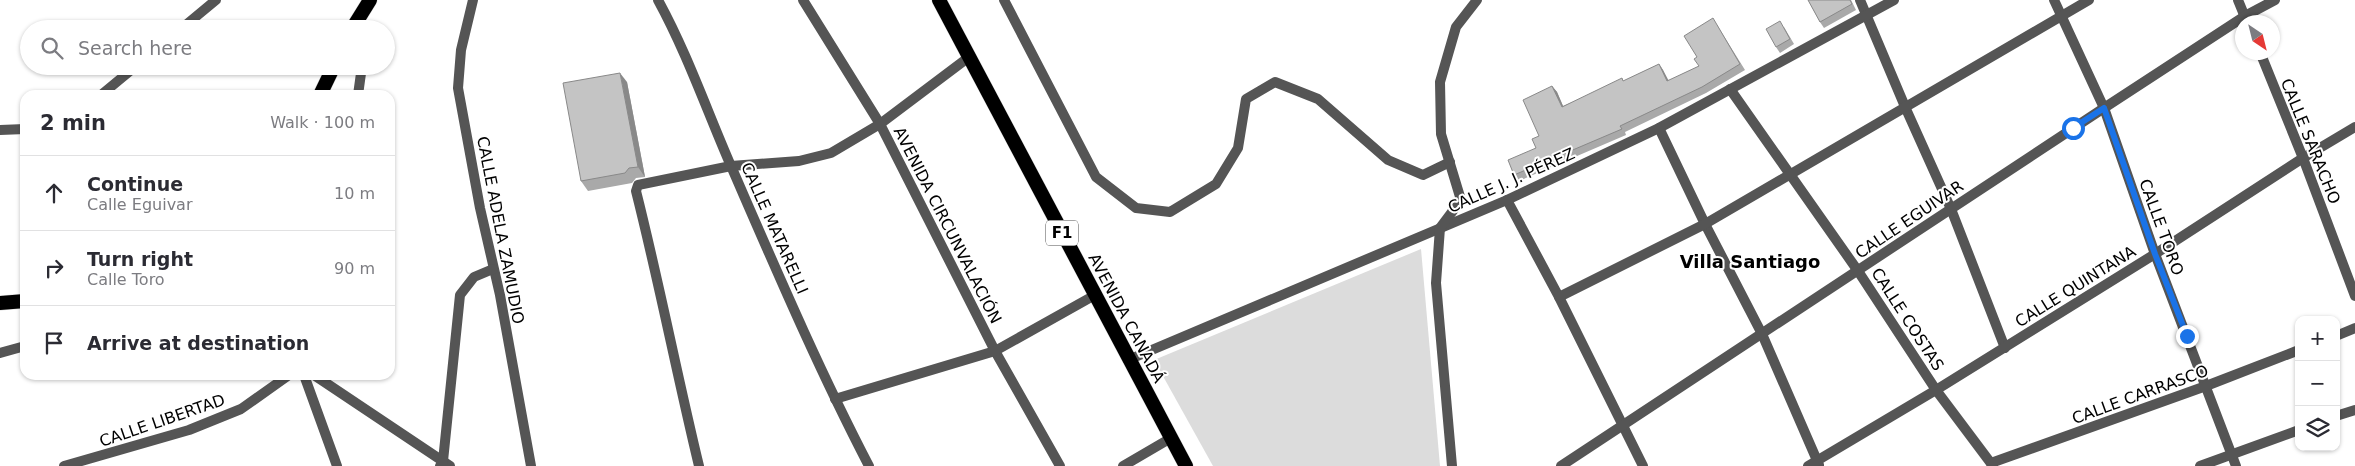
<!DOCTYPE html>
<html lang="en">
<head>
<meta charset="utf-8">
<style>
	:root { --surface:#fff; --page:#f7f7f7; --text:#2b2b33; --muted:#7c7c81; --line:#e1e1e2 }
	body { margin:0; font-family:"DejaVu Sans",sans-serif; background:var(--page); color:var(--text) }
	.controls { position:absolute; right:15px; bottom:15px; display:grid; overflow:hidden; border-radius:10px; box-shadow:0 1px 4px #0004 }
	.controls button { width:45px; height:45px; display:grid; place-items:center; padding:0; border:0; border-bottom:1px solid var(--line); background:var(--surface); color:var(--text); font:25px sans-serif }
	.compass { position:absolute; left:2235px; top:15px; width:45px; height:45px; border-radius:50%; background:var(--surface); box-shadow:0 1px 4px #0004; rotate:145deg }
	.stop { position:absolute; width:15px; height:15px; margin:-11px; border:4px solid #1a73e8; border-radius:50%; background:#fff }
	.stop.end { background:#1a73e8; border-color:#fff; box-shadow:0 1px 5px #0008 }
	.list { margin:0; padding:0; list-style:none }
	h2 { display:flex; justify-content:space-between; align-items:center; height:65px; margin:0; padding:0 20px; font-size:21px }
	h2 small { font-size:16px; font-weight:400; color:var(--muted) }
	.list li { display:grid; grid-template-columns:32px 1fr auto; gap:15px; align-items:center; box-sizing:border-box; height:75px; padding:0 20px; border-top:1px solid var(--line) }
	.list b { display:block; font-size:19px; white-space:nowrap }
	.list p { margin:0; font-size:16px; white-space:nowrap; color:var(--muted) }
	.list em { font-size:16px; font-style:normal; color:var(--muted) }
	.icon { flex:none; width:28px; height:28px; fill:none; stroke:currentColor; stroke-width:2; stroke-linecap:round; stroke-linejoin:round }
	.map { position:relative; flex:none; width:2355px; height:466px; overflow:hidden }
	.search { position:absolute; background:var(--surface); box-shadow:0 1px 4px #0004; left:20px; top:20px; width:375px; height:55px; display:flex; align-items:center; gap:12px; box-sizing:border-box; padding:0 18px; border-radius:28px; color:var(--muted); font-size:19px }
	.panel { position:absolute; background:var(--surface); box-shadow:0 1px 4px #0004; left:20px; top:90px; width:375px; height:290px; border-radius:15px }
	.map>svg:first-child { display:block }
	.green { fill:#dcdcdc }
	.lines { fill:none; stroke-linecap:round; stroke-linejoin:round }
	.trunk-casing { stroke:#dbdbdb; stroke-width:15 }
	.service { stroke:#555; stroke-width:10 }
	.minor { stroke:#555; stroke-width:10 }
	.trunk { stroke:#000; stroke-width:14 }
	.wall { fill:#a9a9a9 }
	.shaded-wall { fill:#898989 }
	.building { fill:#c4c4c4; stroke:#898989 }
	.route { stroke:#1a73e8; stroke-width:6 }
	.labels { text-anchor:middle; stroke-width:4; stroke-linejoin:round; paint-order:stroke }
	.shield { fill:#fff; stroke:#4c4c4c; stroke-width:1 }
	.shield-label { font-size:15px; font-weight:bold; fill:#000 }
	.street-label { font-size:16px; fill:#000; stroke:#fff }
	.neighbourhood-label { font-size:18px; font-weight:bold; fill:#000; stroke:#fff }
</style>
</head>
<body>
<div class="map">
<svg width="2355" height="466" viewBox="0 0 2355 466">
	<rect width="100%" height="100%" fill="#fff"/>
	<path class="green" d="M1421,249L1440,466H1213L1154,360Z"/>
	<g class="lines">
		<defs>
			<g id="trunk">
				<path d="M939,0L1186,466"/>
				<path d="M352,29L370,0"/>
				<path d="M320,95L334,66"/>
				<path d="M0,303L25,301"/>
			</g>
		</defs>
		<use href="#trunk" class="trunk-casing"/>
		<g class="service">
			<path d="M1004,0L1096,177L1136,208L1170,212L1216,184L1238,148L1246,99L1275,82L1318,99L1388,160L1423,175L1450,162"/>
			<path d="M181,29L216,0"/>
			<path d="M101,95L136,66"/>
			<path d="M0,130L25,129"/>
		</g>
		<g class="minor">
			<path d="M473,0L461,50L458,88L480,208L500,295L531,466"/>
			<path d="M658,0C687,53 707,111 731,166C775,267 818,368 869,466"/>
			<path d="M803,0L880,124L995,351L1060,466"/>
			<path d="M1860,0L1906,109L1951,209L2005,348"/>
			<path d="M2054,0L2104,108L2155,254L2236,466"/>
			<path d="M2238,0L2247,22"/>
			<path d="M2260,52L2303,158L2355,296"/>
			<path d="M1730,89L1858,271L1936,390L1993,466"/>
			<path d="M358,95L362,66"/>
			<path d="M1659,128L1705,224L1762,334L1819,465"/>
			<path d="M1507,200L1559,297L1643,466"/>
			<path d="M1559,297L1705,224L2089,0"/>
			<path d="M2336,336L2355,328"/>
			<path d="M0,353L25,346"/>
			<path d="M1128,360L1507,200L1659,128L1894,0"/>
			<path d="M304,375L337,466"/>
			<path d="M314,375L450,466"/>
			<path d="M835,399L995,351L1095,295"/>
			<path d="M2336,416L2355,410"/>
			<path d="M1991,463L2206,386L2299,350"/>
			<path d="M64,466L189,430L241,409L289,375"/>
			<path d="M440,466L443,461L460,295L474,277L493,269"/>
			<path d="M699,466C677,375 659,282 636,191L638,185L731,166L799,161L831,153L880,124L969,57"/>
			<path d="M1123,466L1171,438"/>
			<path d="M1452,466L1436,283L1440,228L1461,200L1441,134L1440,82L1456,27L1477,0"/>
			<path d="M1561,466L2104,108L2245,16L2275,0"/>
			<path d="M1808,466L1936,390L2155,254L2303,158L2355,127"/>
			<path d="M2200,466L2299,430"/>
		</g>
		<use href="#trunk" class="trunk"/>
	</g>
	<g class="wall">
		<path d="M1808,0H1851L1856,10L1824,28L1820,22Z"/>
		<path d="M1717,25L1745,70L1706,93L1625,132L1626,135L1519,181L1514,175L1536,148L1552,86L1557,92L1563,106L1624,81L1659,64L1663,70L1668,81L1699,66L1697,57Z"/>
		<path d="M1784,27L1794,44L1780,53L1776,47Z"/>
		<path d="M627,82L645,177L636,178L632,183L588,191L581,181Z"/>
	</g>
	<g class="shaded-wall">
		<path d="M1659,64L1663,70L1672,87L1667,81Z"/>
		<path d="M620,73L627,82L645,177L638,167Z"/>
		<path d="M1552,86L1557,92L1566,113L1562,107Z"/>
	</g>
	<g class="building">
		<path d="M1808,0H1850L1852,4L1820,22Z"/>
		<path d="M1713,18L1740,64L1702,87L1620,126L1622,129L1514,175L1508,160L1536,148L1532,139L1539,136L1523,100L1552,86L1562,107L1622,78L1623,81L1659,64L1667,81L1699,66L1694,59L1697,57L1684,36Z"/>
		<path d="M1780,21L1790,39L1776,47L1766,29Z"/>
		<path d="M620,73L638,167L629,168L625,173L581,181L563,83Z"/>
	</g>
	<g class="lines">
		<path class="route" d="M2073,128L2104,108L2155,254L2187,336"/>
	</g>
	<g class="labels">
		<rect class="shield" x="1046" y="220.5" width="32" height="25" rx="4"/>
		<g class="shield-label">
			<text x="1062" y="238">F1</text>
		</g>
		<g class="street-label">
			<text transform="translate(2311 141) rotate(68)" y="6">CALLE SARACHO</text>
			<text transform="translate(1511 180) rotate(-24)" y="6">CALLE J. J. PÉREZ</text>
			<text transform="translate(1909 219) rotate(-34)" y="6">CALLE EGUIVAR</text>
			<text transform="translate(948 225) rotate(63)" y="6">AVENIDA CIRCUNVALACIÓN</text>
			<text transform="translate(2162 227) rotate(70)" y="6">CALLE TORO</text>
			<text transform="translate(775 228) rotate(66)" y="6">CALLE MATARELLI</text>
			<text transform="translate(501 230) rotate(79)" y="6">CALLE ADELA ZAMUDIO</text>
			<text transform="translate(2075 286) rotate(-32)" y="6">CALLE QUINTANA</text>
			<text transform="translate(1127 318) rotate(62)" y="6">AVENIDA CANADÁ</text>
			<text transform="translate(1908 319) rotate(57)" y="6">CALLE COSTAS</text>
			<text transform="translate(2140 394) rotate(-20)" y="6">CALLE CARRASCO</text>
			<text transform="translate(162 420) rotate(-19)" y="6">CALLE LIBERTAD</text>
		</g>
		<g class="neighbourhood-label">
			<text x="1750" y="268">Villa Santiago</text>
		</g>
	</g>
</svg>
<div class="controls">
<button>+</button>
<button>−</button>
<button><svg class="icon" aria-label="layers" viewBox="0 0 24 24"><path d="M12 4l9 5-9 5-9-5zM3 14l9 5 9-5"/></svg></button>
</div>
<svg class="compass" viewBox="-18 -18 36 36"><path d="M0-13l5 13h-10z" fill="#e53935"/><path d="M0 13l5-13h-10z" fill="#7c7c81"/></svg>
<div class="stop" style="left:2073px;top:128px"></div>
<div class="stop end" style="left:2187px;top:336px"></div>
<div class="search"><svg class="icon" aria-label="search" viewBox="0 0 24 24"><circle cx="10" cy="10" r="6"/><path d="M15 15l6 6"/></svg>Search here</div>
<section class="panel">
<h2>2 min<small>Walk · 100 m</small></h2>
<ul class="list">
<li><svg class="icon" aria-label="ahead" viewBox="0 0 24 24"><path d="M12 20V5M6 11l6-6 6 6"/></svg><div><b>Continue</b><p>Calle Eguivar</p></div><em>10 m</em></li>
<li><svg class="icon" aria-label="right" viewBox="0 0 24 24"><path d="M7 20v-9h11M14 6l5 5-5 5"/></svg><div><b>Turn right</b><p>Calle Toro</p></div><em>90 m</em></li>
<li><svg class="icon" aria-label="arrive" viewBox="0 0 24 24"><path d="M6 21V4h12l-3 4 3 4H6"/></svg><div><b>Arrive at destination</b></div></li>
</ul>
</section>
</div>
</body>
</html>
